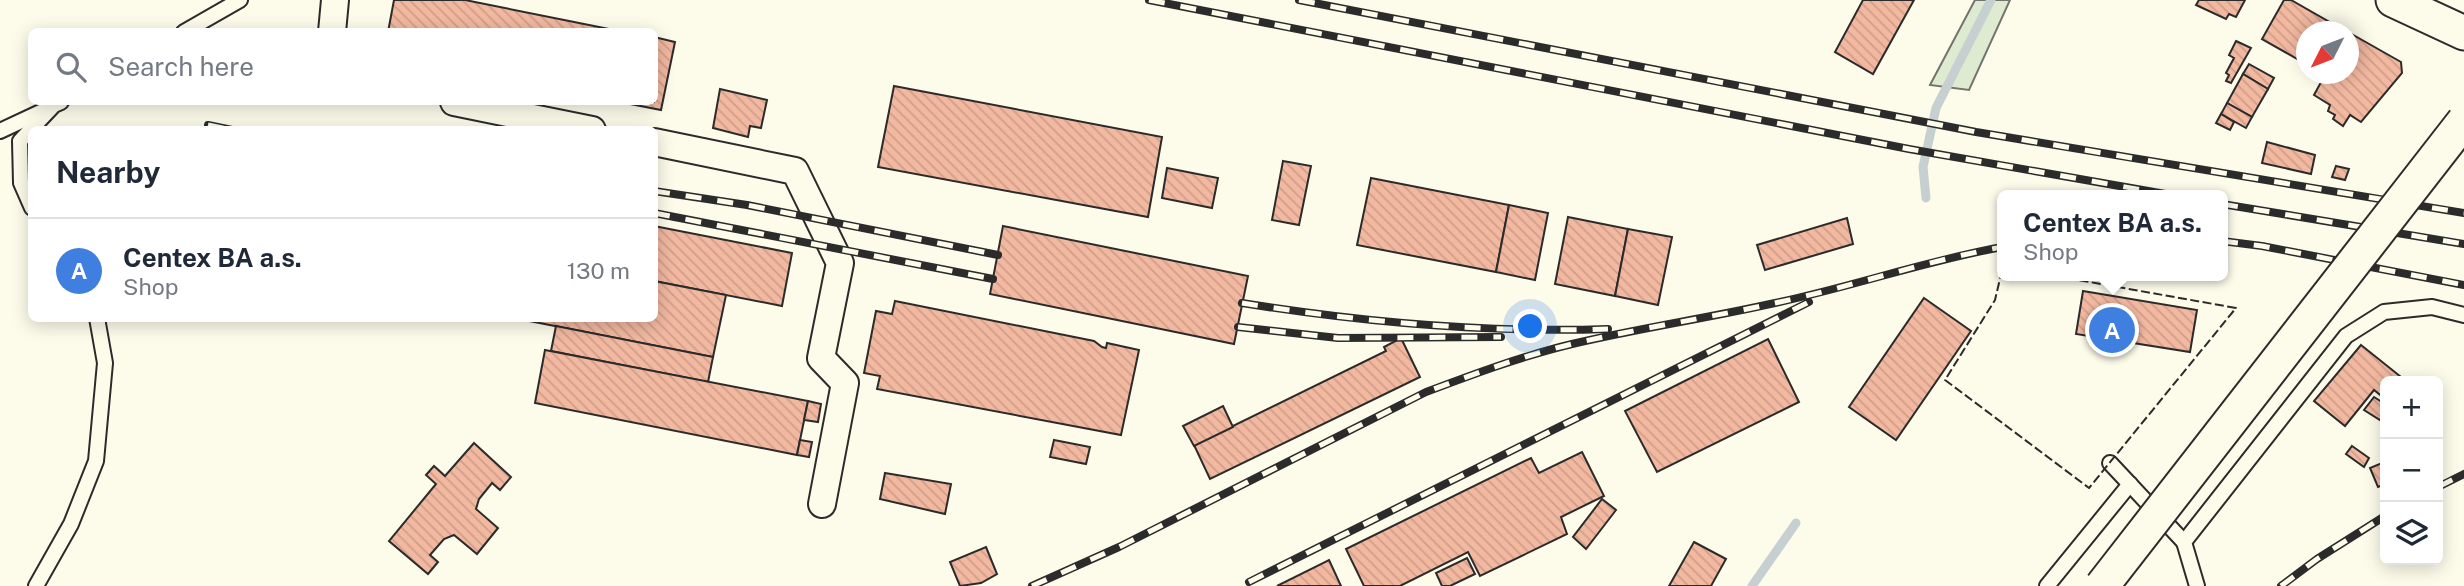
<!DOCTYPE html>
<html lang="en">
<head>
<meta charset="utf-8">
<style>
	:root { --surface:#fff; --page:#f6f6f7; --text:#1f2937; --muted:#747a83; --line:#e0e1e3; --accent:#1a73e8 }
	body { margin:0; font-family:"Public Sans",sans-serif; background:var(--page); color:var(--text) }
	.controls { position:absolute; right:21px; bottom:21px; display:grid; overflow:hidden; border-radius:10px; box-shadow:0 4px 18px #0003 }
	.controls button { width:63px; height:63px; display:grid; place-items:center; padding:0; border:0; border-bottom:2px solid var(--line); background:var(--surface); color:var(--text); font:35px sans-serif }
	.compass { position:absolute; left:2296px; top:21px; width:63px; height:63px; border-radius:50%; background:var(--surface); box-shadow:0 4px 18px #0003; rotate:228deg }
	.you { position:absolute; left:1531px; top:327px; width:24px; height:24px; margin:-18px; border:5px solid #fff; border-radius:50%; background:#1a73e8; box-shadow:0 0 0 10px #1a73e833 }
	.badge { display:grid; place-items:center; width:46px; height:46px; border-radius:50%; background:var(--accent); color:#fff; font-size:23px; font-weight:700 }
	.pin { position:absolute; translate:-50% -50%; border:4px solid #fff; box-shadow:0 2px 7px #0006 }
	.popup { position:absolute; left:1997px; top:190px; width:231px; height:91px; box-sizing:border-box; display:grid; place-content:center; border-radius:10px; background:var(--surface); filter:drop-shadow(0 2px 5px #0005); font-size:23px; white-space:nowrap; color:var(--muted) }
	.popup b { font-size:26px; color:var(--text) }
	.popup::after { content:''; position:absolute; left:50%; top:100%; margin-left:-14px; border:14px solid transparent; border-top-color:var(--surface) }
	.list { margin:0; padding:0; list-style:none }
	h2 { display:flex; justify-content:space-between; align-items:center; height:91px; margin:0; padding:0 28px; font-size:30px }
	h2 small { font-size:23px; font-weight:400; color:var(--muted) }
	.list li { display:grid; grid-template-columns:46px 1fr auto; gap:21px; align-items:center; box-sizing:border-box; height:105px; padding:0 28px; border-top:2px solid var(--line) }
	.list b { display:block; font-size:26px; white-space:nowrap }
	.list p { margin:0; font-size:23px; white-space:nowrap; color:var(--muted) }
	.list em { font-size:23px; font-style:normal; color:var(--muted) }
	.icon { flex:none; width:38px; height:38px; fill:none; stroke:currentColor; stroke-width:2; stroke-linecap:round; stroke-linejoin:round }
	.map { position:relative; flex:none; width:2464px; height:586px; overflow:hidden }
	.search { position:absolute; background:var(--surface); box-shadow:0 4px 18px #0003; left:28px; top:28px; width:630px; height:77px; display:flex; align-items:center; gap:18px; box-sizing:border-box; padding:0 24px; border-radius:10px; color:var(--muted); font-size:26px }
	.panel { position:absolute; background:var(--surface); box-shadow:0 4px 18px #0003; left:28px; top:126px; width:630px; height:196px; border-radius:10px }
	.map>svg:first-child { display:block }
	.grass { fill:#deebd1; stroke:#74746e; stroke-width:2 }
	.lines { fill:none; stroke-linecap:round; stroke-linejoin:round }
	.stream { stroke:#c7d0d0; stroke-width:9 }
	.building { fill:url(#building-back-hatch); stroke:#2b2b2b; stroke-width:2 }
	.service-casing { stroke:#2b2b2b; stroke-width:18 }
	.minor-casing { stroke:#2b2b2b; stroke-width:30 }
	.tertiary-casing { stroke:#2b2b2b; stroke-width:37 }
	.service { stroke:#fdfbea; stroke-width:14 }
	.minor { stroke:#fdfbea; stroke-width:26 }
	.tertiary { stroke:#fdfbea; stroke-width:33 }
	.rail-casing { stroke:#2b2b2b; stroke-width:8 }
	.rail { stroke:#fdfbea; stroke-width:5; stroke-dasharray:16; stroke-linecap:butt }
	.tertiary-bridge-casing { stroke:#2b2b2b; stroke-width:37; stroke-linecap:butt }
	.tertiary-bridge { stroke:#fdfbea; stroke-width:33 }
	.fence { stroke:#2b2b2b; stroke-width:2; stroke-dasharray:9 3.5; stroke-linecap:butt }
</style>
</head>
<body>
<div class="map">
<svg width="2464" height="586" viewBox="0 0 2464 586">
	<defs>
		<pattern id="building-back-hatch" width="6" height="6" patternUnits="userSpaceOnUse" patternTransform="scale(1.75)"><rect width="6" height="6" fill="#f2b8a0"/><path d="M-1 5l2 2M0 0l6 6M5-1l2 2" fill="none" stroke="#d09e8a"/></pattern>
	</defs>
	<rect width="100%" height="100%" fill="#fdfbea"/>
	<path class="grass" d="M1975,0H2010L1969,90L1930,85Z"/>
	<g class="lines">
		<g class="stream">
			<path d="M1926,198L1923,167L1936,108L1991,0"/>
			<path d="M1752,586L1796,523"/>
		</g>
	</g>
	<g class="building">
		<path d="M394,0H465L624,32H388Z"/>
		<path d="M1863,0H1914L1873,74L1835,52Z"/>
		<path d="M2199,0H2245L2236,17L2229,14L2226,19L2196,5Z"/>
		<path d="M2284,0H2291L2347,32H2306V64L2262,39Z"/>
		<path d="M2348,32L2401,62L2402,73L2361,122L2350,115L2343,126L2333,119L2335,115L2328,111L2330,105L2314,95L2325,75L2323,74H2348Z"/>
		<path d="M654,37L675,42L661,110L620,102H654Z"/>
		<path d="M2236,41L2251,48L2231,83L2226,81L2229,75L2226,73L2234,58L2229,55Z"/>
		<path d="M2249,64L2274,78L2268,89L2243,74Z"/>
		<path d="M2243,74L2268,89L2252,117L2227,103Z"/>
		<path d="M894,86L1162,137L1148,217L878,167Z"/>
		<path d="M720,89L767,100L761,128L750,126L748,137L713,128Z"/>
		<path d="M2227,103L2252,117L2246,128L2221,114Z"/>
		<path d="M2221,114L2234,122L2230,130L2216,123Z"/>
		<path d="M2267,142L2315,155L2311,174L2262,163Z"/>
		<path d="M1283,161L1311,166L1299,225L1272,220Z"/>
		<path d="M2336,166L2349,169L2345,180L2332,177Z"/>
		<path d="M1167,168L1218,178L1212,208L1162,198Z"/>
		<path d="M1371,178L1509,205L1496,272L1357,245Z"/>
		<path d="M1509,205L1548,213L1535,280L1496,272Z"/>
		<path d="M1568,217L1628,229L1615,296L1555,284Z"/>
		<path d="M1847,218L1853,244L1765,270L1757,245Z"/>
		<path d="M654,226L792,253L782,306L654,281Z"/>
		<path d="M1003,226L1248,276L1234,344L990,294Z"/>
		<path d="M1628,229L1672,237L1658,305L1615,296Z"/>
		<path d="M654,281L726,295L713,357L514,318H654Z"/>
		<path d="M2083,291L2197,310L2190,352L2076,334Z"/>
		<path d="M1924,298L1971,331L1896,440L1849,407Z"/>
		<path d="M895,301L1094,341L1102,347L1106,348L1107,343L1139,350L1121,435L877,389L880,376L864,373L876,311L892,314Z"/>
		<path d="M556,326L713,357L708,382L551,351Z"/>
		<path d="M1401,338L1420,377L1210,479L1194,445L1386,351L1384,347Z"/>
		<path d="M1768,339L1799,402L1657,472L1625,411Z"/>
		<path d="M2361,345L2406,381H2385V399L2374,390L2345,426L2314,401Z"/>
		<path d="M545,350L808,401L797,455L535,403Z"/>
		<path d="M2374,397L2385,404V412L2380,420L2364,410Z"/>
		<path d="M808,401L821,404L818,422L804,420Z"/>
		<path d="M1223,406L1233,427L1194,446L1183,426Z"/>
		<path d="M800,440L812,442L809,457L797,455Z"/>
		<path d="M1054,440L1090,447L1086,464L1050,457Z"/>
		<path d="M474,443L511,477L500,490L492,483L479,499L476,509L498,528L477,554L454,535L444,539L430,555L438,562L428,574L389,541L436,484L426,475L434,466L445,476Z"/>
		<path d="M2352,446L2369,458L2364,467L2346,454Z"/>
		<path d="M1582,452L1604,496L1561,517L1567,534L1480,576L1468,552L1400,586H1364L1346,549L1531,458L1539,473Z"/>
		<path d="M2382,463L2385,471V484L2378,487L2370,468Z"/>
		<path d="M885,473L951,484L945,514L880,499Z"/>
		<path d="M1602,499L1616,510L1586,549L1573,537Z"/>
		<path d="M1694,542L1726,559L1711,586H1669Z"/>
		<path d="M986,547L997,574L981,583L960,586L950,562Z"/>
		<path d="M1467,558L1475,574L1450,586H1442L1436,573Z"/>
		<path d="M1329,560L1341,586H1277Z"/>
	</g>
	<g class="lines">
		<defs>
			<g id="service">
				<path d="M184,32L240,0"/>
				<path d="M0,131L47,109"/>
				<path d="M32,208L21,183L20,141L54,105L61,102"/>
				<path d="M2110,463L2184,542"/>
				<path d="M36,586L71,524L96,461L105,363L97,318"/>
				<path d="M2047,586L2130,484"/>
				<path d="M2197,586L2184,542L2346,336L2384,312L2432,307L2464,315"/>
			</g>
			<g id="minor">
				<path d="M332,32L335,0"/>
				<path d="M454,102L592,130"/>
				<path d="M654,142L795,171L840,263L821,358L845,383L822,504"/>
			</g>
			<path id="tertiary" d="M2393,0L2464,33"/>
		</defs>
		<use href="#service" class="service-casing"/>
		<use href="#minor" class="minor-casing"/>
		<use href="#tertiary" class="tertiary-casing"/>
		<use href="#service" class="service"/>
		<use href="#minor" class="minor"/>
		<use href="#tertiary" class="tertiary"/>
		<defs>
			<g id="rail">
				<path d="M1149,0L1909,149L2171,195"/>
				<path d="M1299,0L1976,132L2464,213"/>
				<path d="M208,125L232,130"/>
				<path d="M654,191L747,205L998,255"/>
				<path d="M2222,204L2464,244"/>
				<path d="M654,213L993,279"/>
				<path d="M2222,241L2262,246L2464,285"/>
				<path d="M1242,303C1361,322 1488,333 1608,329"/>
				<path d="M1238,327L1338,338L1501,337"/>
				<path d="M2438,487L2464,474"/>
				<path d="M1249,582L1809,302"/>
				<path d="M1032,586L1119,547L1426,392C1474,374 1522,356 1572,344C1640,328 1708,318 1775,303C1851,287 1925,261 2002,247"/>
				<path d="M2281,586L2317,559L2385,516"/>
			</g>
		</defs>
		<use href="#rail" class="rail-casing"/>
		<use href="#rail" class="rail"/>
		<defs>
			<path id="tertiary-bridge" d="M2102,586L2464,121"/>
		</defs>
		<use href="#tertiary-bridge" class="tertiary-bridge-casing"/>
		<use href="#tertiary-bridge" class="tertiary-bridge"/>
		<path class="fence" d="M2002,270L1995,300L1945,380L2089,488L2236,308L2056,276"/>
	</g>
</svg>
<div class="controls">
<button>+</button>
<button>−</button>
<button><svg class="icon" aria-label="layers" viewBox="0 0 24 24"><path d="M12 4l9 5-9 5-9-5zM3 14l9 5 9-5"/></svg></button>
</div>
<svg class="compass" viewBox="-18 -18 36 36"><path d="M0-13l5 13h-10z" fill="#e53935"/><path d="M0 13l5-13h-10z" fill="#747a83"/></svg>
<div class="you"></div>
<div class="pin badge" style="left:2112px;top:330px;background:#3f7fe0">A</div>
<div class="popup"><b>Centex BA a.s.</b>Shop</div>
<div class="search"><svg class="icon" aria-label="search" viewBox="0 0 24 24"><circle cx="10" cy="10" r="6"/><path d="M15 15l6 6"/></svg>Search here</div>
<section class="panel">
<h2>Nearby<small></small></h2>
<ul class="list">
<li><span class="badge" style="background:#3f7fe0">A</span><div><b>Centex BA a.s.</b><p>Shop</p></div><em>130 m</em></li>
</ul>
</section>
</div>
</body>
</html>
